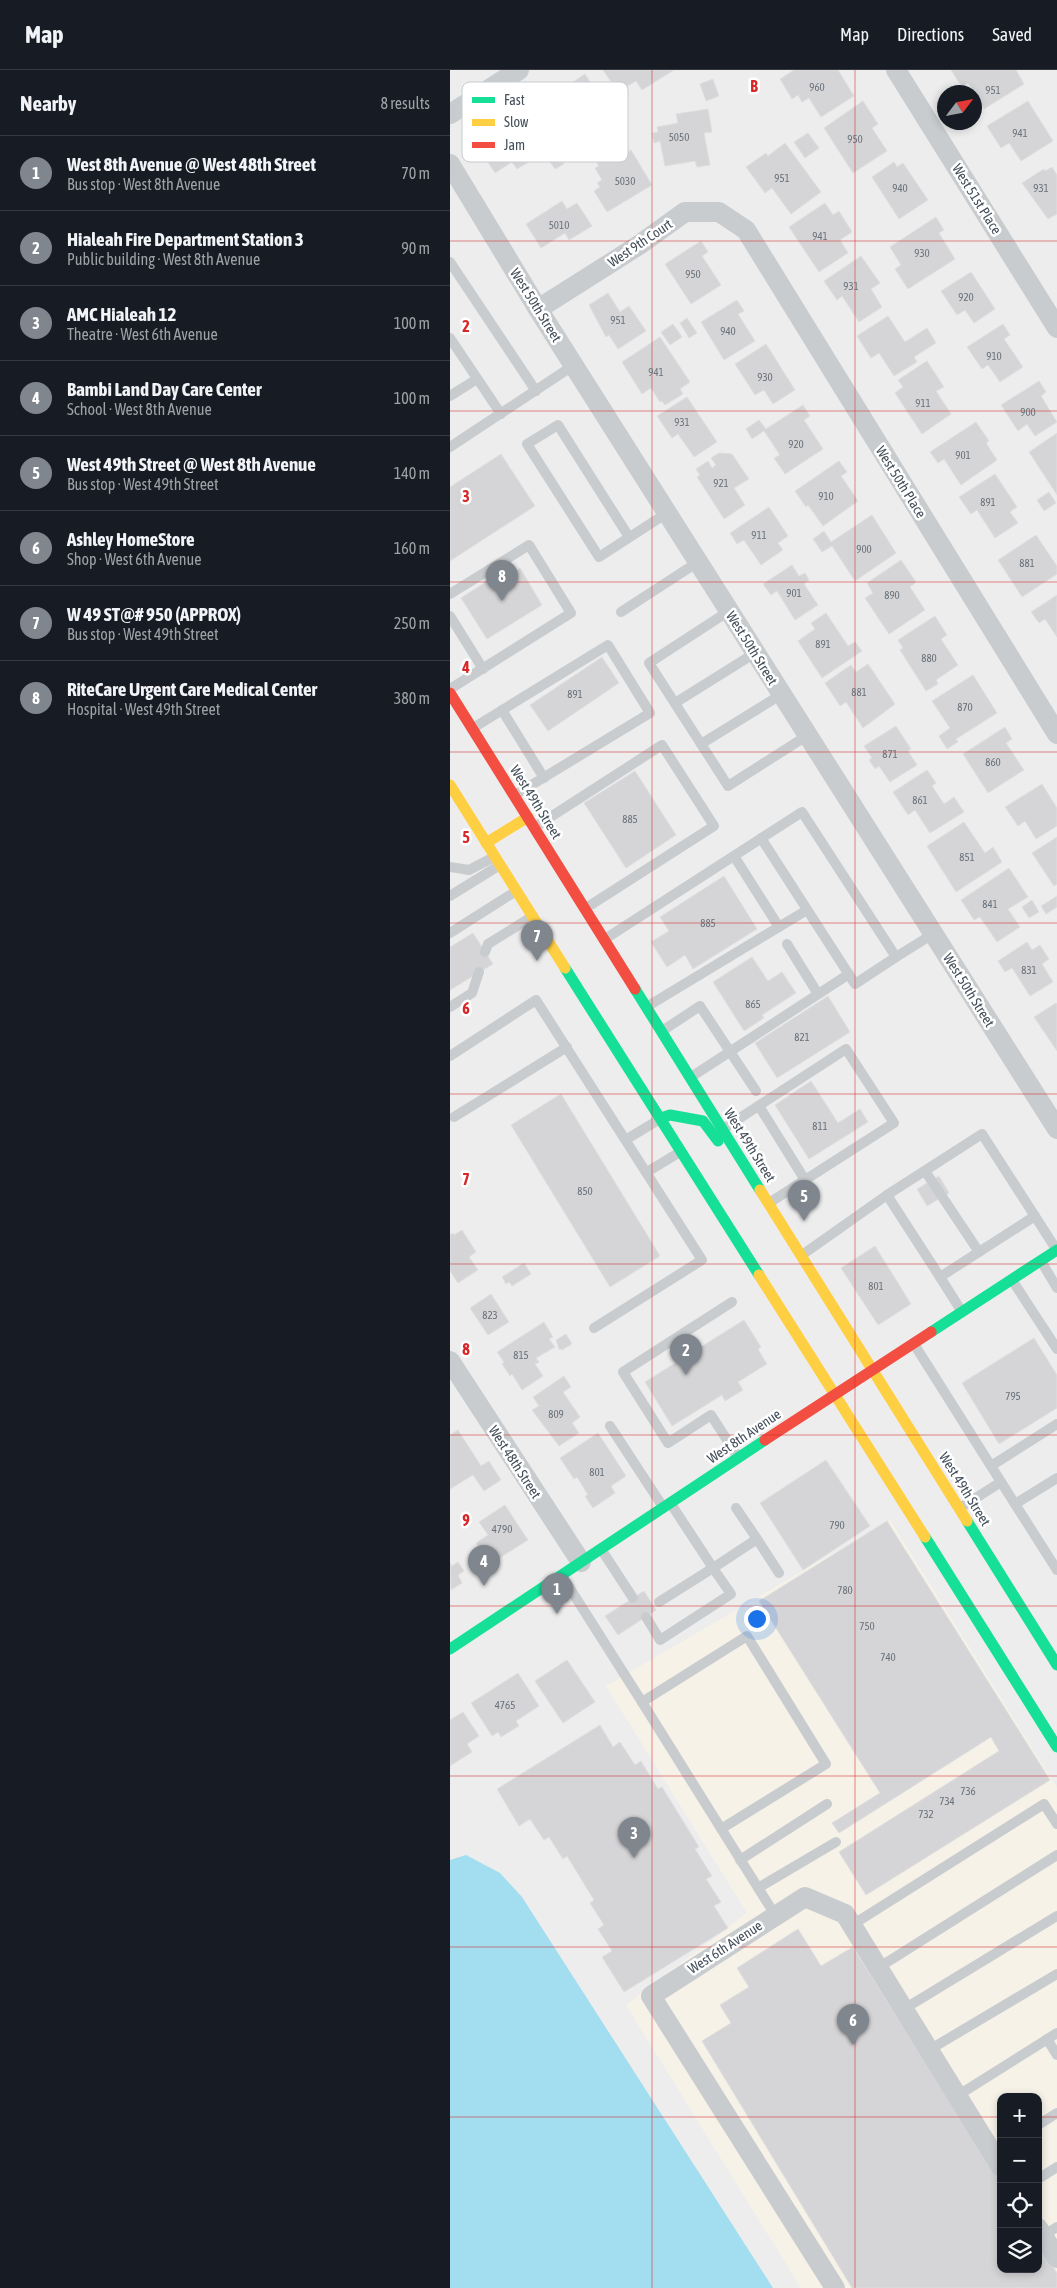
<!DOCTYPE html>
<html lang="en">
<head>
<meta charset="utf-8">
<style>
	:root { --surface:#171b24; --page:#20242c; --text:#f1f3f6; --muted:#9ea1a6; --line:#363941; --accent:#80868e }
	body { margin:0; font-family:"Asap Condensed",sans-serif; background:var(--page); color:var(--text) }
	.controls { position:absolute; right:15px; bottom:15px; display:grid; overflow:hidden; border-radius:10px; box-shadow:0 2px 8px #0003 }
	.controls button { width:45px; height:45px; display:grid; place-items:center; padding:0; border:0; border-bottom:1px solid var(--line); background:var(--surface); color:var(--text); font:25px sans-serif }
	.compass { position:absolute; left:487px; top:15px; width:45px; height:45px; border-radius:50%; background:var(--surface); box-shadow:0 2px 8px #0003; rotate:58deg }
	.you { position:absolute; left:306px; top:1548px; width:18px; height:18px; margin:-12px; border:4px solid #fff; border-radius:50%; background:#1a73e8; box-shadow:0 0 0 8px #1a73e833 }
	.badge { display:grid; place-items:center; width:32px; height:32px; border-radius:50%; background:var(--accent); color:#fff; font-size:16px; font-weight:700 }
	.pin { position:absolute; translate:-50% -41px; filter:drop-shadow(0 1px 2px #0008) }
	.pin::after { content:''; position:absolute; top:26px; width:18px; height:15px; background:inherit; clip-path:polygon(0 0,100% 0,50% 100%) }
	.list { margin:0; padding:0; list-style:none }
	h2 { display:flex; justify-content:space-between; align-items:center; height:65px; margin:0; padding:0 20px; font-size:21px }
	h2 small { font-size:16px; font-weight:400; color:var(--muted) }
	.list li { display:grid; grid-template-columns:32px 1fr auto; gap:15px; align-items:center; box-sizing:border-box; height:75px; padding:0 20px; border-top:1px solid var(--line) }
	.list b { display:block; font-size:19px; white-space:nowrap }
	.list p { margin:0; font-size:16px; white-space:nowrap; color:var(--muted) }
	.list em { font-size:16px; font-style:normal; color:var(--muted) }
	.icon { flex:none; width:28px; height:28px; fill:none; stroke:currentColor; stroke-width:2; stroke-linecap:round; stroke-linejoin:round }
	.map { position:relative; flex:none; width:607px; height:2218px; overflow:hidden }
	header { display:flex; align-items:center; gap:30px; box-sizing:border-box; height:70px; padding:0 25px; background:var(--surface); border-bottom:1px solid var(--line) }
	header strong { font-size:24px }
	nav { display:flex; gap:28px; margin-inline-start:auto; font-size:18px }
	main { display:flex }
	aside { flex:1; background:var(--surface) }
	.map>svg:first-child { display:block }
	.commercial { fill:#f6f2e8; fill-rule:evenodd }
	.water { fill:#a2ddf0 }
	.building { fill:#d5d5d7; stroke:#dfdfe0 }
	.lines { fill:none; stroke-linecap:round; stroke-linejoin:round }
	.lane { stroke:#c9cccf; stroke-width:10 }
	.street { stroke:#c9cccf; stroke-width:20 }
	.fast { stroke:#16e098; stroke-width:11 }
	.slow { stroke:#ffcf43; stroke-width:11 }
	.jam { stroke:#f24e42; stroke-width:11 }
	.grid { fill:none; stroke:#d62828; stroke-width:1; stroke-opacity:0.55 }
	.labels { text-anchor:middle; stroke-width:5; stroke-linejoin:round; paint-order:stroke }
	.number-label { font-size:11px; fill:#6a727b }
	.street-label { font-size:14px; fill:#444f5b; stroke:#fff }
	.key { fill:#fff; stroke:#c7cace; stroke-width:1 }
	.key-label { font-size:14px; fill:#444f5b }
	.grid-label { font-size:16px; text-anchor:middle; font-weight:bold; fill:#d62828; stroke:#fff; stroke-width:5; stroke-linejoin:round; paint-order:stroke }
</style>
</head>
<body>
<header>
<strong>Map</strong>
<nav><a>Map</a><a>Directions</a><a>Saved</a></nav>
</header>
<main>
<aside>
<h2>Nearby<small>8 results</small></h2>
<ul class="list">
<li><span class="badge">1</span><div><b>West 8th Avenue @ West 48th Street</b><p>Bus stop · West 8th Avenue</p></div><em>70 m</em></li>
<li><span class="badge">2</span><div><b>Hialeah Fire Department Station 3</b><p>Public building · West 8th Avenue</p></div><em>90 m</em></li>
<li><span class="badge">3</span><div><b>AMC Hialeah 12</b><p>Theatre · West 6th Avenue</p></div><em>100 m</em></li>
<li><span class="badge">4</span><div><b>Bambi Land Day Care Center</b><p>School · West 8th Avenue</p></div><em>100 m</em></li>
<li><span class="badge">5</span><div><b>West 49th Street @ West 8th Avenue</b><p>Bus stop · West 49th Street</p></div><em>140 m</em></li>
<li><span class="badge">6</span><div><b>Ashley HomeStore</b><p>Shop · West 6th Avenue</p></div><em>160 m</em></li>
<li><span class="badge">7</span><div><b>W 49 ST@# 950 (APPROX)</b><p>Bus stop · West 49th Street</p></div><em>250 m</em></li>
<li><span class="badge">8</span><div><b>RiteCare Urgent Care Medical Center</b><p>Hospital · West 49th Street</p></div><em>380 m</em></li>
</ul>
</aside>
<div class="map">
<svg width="607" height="2218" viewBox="0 0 607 2218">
	<rect width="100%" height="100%" fill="#eeeded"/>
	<path class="commercial" d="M440,1450L607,1718V2218H351L176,1935L297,1843L156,1616ZM551,2027H588V2199H551Z"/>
	<path class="water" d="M16,1785L50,1803L72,1827L323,2218H0V1790Z"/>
	<g class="building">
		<path d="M153,0H224L192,20L186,11L168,22Z"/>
		<path d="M344,0H388L404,26L371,47L359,28L352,32L348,25L342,29L330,9Z"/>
		<path d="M501,0H566L574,14L534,39L518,13L512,17Z"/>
		<path d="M135,4L146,22L153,17L162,32L110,67L89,35Z"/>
		<path d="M263,9L269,26L256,31L250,14Z"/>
		<path d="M413,31L428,54L422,58L437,81L403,103L374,58Z"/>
		<path d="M578,31L603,71L571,91L559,73L551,78L537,56Z"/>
		<path d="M258,39L262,62L254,63L260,95L247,97L245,91L215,96L210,71L204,73L202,63L208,62L207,57L228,53L226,44Z"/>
		<path d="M66,49L89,86L67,99L62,92L45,103L30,80L59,62L55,56Z"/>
		<path d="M358,63L369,78L355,88L344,72Z"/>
		<path d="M335,73L371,122L341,144L322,118L315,123L296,97L316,83L318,86Z"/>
		<path d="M159,78L166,89L181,80L202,115L157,142L144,121L150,117L147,113L152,110L145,98L149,96L144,88Z"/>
		<path d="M108,83L114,94L105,99L98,89Z"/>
		<path d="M444,92L447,97L453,93L478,130L449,149L422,107Z"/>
		<path d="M602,97L607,105V144L598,149L572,113L594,99L595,101Z"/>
		<path d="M112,131L117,139L127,133L142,156L119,170L115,163L91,178L76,154Z"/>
		<path d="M375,133L383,145L389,141L402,162L390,170L398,183L369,202L339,157Z"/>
		<path d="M486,147L494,160L489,163L505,189L458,219L445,199L451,195L440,177Z"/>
		<path d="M251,171L258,182L252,186L271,215L241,234L215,194Z"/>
		<path d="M411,186L430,213L421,219L432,237L409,252L392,226L387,230L374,211Z"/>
		<path d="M521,202L545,239L524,253L515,240L507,245L491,221Z"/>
		<path d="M158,223L170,242L179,236L196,261L168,279L159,265L156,267L139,235Z"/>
		<path d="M287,230L294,241L288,244L305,271L274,290L251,252Z"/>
		<path d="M438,246L455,272L477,258L486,273L464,287L467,292L444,306L429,283L421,288L407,266Z"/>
		<path d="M237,248L247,263L239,268L230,253Z"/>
		<path d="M223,254L232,267L220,275L211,262Z"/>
		<path d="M553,254L560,265L554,269L573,297L550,312L538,295L532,299L517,277Z"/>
		<path d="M210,267L240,312L230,319L233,324L215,335L212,331L210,332L201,318L192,324L172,292Z"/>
		<path d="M316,274L345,320L323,334L314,320L305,325L285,294Z"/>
		<path d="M477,291L494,317L486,321L501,344L472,364L445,323L453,317L448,310Z"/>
		<path d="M589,311L596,322L591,326L607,352L585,366L577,354L568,361L551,335Z"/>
		<path d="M237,327L267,372L244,387L228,364L222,368L207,346Z"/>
		<path d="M353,335L360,346L354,350L373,379L335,404L324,388L330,385L314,361L302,369L296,359L309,350L316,359Z"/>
		<path d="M526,352L539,371L536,373L547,390L511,415L494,389L488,393L480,382Z"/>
		<path d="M607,363V425L579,382Z"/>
		<path d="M269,383L282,384L299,409L284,418L295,435L274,449L247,407L250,405L246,399L258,391L262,398L266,395L261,388Z"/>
		<path d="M51,384L85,436L0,491V417Z"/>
		<path d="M389,391L397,402L391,406L408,431L373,456L358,435L356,437L345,421Z"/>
		<path d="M545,404L567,437L560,442L568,453L545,468L527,440L521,444L509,427Z"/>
		<path d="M599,422L606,433L594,441L587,430Z"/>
		<path d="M319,437L338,466L328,473L333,480L311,495L294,470L287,474L280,463Z"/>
		<path d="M422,445L446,483L405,511L382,476L372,482L363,469L374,461L381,472Z"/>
		<path d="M586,465L607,496V504L572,527L548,490Z"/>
		<path d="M451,490L466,512L460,517L475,540L439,564L415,528L423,523L417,513Z"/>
		<path d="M62,495L66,501L70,498L92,535L37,569L11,528Z"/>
		<path d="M342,495L349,506L355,503L359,510L354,514L368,535L345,550L327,521L321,525L313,514Z"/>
		<path d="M607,525V567L595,549L589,553L581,542Z"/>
		<path d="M376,543L398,576L405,572L412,581L372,608L348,571L365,559L361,553Z"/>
		<path d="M485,546L497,565L491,569L508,595L486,610L488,614L476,621L450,580L453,578L448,570Z"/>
		<path d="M152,587L169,613L98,661L80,635Z"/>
		<path d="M418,594L445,634L413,658L396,632L390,636L375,613L401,595L406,602Z"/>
		<path d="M523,605L547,643L506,669L508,672L497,679L489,666L500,658L482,631Z"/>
		<path d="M446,656L461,679L458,681L467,695L440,712L429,696L425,699L419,690L422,688L414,676Z"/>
		<path d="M555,657L562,669L556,673L574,700L538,723L513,684Z"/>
		<path d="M477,700L486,713L482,716L494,734L504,727L514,742L480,763L465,740L458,745L443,722Z"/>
		<path d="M185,701L226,765L176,798L134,733Z"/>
		<path d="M592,714L607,738V756L586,769L575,751L568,756L555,737Z"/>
		<path d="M514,752L535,783L543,777L552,792L506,822L477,776Z"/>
		<path d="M607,767V814L604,816L582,783Z"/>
		<path d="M559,798L578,827L558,839L570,857L547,872L530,847L524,850L511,830Z"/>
		<path d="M274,806L307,859L243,899L235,885L217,897L201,872L219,861L210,847Z"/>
		<path d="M607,826V837L596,844L591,836Z"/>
		<path d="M582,830L589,842L579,848L572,837Z"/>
		<path d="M23,863L43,894L0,920V877Z"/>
		<path d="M577,872L582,880L590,875L599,889L592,894L603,912L580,926L562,898L555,902L548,891Z"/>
		<path d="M302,887L318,911L332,902L346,923L312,945L314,948L294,961L263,912Z"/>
		<path d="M378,926L400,962L327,1008L305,973Z"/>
		<path d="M606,933L607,934V981L584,947Z"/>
		<path d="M361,1011L388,1053L410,1039L418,1052L359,1089L325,1035Z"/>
		<path d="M111,1024L210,1186L160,1217L61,1055Z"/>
		<path d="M489,1106L499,1123L477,1136L467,1119Z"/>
		<path d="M12,1160L26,1182L19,1187L28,1200L8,1213L0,1201V1165L3,1163L4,1165Z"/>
		<path d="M425,1176L461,1234L428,1255L391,1198Z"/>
		<path d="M74,1193L81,1204L62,1216L59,1212L56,1214L52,1207Z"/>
		<path d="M41,1224L59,1252L38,1265L20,1238Z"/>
		<path d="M294,1250L311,1277L308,1279L317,1294L288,1312L293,1320L275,1331L272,1325L222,1356L195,1312Z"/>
		<path d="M94,1252L103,1267L99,1269L105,1277L86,1288L89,1292L85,1294L93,1306L72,1320L62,1304L60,1306L52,1294L54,1292L47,1282Z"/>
		<path d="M116,1264L122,1274L112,1280L109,1279L106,1270Z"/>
		<path d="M584,1268L607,1305V1338L549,1374L512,1313Z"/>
		<path d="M114,1306L121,1317L113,1322L130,1347L122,1353L129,1363L109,1376L82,1340L89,1336L83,1327Z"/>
		<path d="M8,1360L31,1396L39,1391L51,1410L34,1421L23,1405L0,1419V1365Z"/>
		<path d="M148,1363L176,1406L161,1416L165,1423L143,1438L135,1426L138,1425L127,1407L124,1409L110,1388Z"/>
		<path d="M376,1390L420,1456L353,1500L310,1433Z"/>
		<path d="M55,1435L78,1470L40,1494L26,1473L38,1465L29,1452Z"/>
		<path d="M437,1451L600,1710L416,1825L389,1782L549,1681L541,1667L389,1763L382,1753L430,1723L309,1531Z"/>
		<path d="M8,1492L14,1501L8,1505L12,1513L1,1520L0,1493L2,1496Z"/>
		<path d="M194,1521L206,1540L168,1565L155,1546Z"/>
		<path d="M117,1590L145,1632L113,1653L85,1611Z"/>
		<path d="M68,1603L89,1636L66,1651L69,1656L51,1667L48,1662L42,1666L21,1633Z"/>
		<path d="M13,1642L29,1666L17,1674L22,1682L0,1696V1650Z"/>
		<path d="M150,1655L163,1677L170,1672L185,1695L191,1691L208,1719L212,1717L249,1777L245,1779L262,1806L256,1809L271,1832L264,1836L278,1858L174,1922L152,1887L162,1881L148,1859L154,1855L140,1833L144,1830L117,1786L113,1789L99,1767L94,1770L80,1749L69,1756L47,1719Z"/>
		<path d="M348,1859L371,1896L403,1877L551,2113V2199H588V2173L607,2203V2218H402L252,1971L281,1953L270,1935L299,1917L287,1898Z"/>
	</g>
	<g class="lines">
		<g class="lane">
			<path d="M0,192L86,321"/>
			<path d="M0,268L51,344"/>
			<path d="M0,326L27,309"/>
			<path d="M0,377L124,295"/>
			<path d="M179,467L108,355L77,374L149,487L217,443"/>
			<path d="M0,524L79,475L121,543L0,619"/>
			<path d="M279,541L199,593L278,716L358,665"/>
			<path d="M171,542L248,492"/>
			<path d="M0,546L33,599"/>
			<path d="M225,633L305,583"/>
			<path d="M52,640L94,708"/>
			<path d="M23,658L158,575L200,643L65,725"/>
			<path d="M251,674L332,624"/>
			<path d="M85,757L212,675L264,756L136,838"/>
			<path d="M284,786L329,857"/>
			<path d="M0,797L19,800L44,787"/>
			<path d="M0,826L50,795"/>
			<path d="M0,863L66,821"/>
			<path d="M155,869L352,742L446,887L405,914L311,768"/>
			<path d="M337,874L368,924"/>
			<path d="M35,882L38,874L83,846"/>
			<path d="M446,887L483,864"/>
			<path d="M198,936L357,840"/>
			<path d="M0,937L22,923L29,902"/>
			<path d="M212,961L250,936L306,1021"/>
			<path d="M0,986L86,930L252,1190L144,1258"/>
			<path d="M241,1007L399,904"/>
			<path d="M309,1036L355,1110"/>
			<path d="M4,1047L117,977"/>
			<path d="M273,1059L396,979L444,1053L319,1133"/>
			<path d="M177,1069L210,1049"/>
			<path d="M475,1101L529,1182"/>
			<path d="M197,1102L230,1082"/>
			<path d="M437,1125L490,1207"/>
			<path d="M352,1185L437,1125L532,1064L606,1179"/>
			<path d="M591,1191L607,1218"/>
			<path d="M562,1210L607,1279"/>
			<path d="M282,1232L173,1302L218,1373L261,1345L288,1387"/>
			<path d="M512,1242L490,1207L585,1146"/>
			<path d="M464,1274L541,1396"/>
			<path d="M160,1356L213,1437"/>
			<path d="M607,1408L565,1434L607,1500"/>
			<path d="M221,1434L263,1498L307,1469L329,1503"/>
			<path d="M565,1434L541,1396L607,1354"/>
			<path d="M286,1438L307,1469"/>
			<path d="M510,1438L551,1412"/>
			<path d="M151,1479L183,1528"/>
			<path d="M112,1506L192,1632"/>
			<path d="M196,1547L210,1570L281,1524L263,1498L209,1532"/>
			<path d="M271,1759L376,1694L297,1566L192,1632L325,1845"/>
			<path d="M290,1790L377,1734"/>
			<path d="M308,1818L386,1772"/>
			<path d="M402,1855L594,1734L607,1754"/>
			<path d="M428,1898L607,1785"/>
			<path d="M454,1939L607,1846"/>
			<path d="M597,1969L607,1985"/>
			<path d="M479,1980L607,1904"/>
			<path d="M507,2026L607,1963"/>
			<path d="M588,2055L607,2043"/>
			<path d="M588,2109L607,2097"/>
			<path d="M593,2166L607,2157"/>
		</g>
		<g class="street">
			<path d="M446,0L607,258"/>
			<path d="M0,44L69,0"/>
			<path d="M0,94L88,239L607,1059"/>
			<path d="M88,239L189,175L235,142H269L296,160L607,664"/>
			<path d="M0,1291L131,1492"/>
			<path d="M588,2158L607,2188"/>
			<path d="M385,2218L201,1926L355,1827L395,1844L551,2097"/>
		</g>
		<g class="fast">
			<path d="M115,898L309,1205"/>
			<path d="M185,919L310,1120"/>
			<path d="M211,1048L220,1045L253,1051L268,1071"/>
			<path d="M481,1262L607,1180"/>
			<path d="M517,1451L607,1595"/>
			<path d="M475,1467L607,1677"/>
			<path d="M0,1579L315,1370"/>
		</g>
		<g class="slow">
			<path d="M0,715L115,898"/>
			<path d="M36,773L78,747"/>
			<path d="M310,1120L517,1451"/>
			<path d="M309,1205L475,1467"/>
		</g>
		<g class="jam">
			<path d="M0,623L185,919"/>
			<path d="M315,1370L481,1262"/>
		</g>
	</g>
	<path class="grid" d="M202,0V2218M405,0V2218M0,171H607M0,341H607M0,512H607M0,682H607M0,853H607M0,1024H607M0,1194H607M0,1365H607M0,1536H607M0,1706H607M0,1877H607M0,2047H551M588,2047H607"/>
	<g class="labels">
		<g class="number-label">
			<text x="367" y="21">960</text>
			<text x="543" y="24">951</text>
			<text x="570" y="67">941</text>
			<text x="229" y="71">5050</text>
			<text x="405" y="73">950</text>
			<text x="332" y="112">951</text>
			<text x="175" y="115">5030</text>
			<text x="450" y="122">940</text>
			<text x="591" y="122">931</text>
			<text x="109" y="159">5010</text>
			<text x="370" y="170">941</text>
			<text x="472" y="187">930</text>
			<text x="243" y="208">950</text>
			<text x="401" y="220">931</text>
			<text x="516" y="231">920</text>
			<text x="168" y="254">951</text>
			<text x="278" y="265">940</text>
			<text x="544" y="290">910</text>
			<text x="206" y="306">941</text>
			<text x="315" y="311">930</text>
			<text x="473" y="337">911</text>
			<text x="578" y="346">900</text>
			<text x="232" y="356">931</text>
			<text x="346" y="378">920</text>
			<text x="513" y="389">901</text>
			<text x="271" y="417">921</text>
			<text x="376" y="430">910</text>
			<text x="538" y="436">891</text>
			<text x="309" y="469">911</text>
			<text x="414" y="483">900</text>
			<text x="577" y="497">881</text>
			<text x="344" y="527">901</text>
			<text x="442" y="529">890</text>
			<text x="373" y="578">891</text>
			<text x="479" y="592">880</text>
			<text x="409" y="626">881</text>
			<text x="125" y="628">891</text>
			<text x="515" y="641">870</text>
			<text x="440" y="688">871</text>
			<text x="543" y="696">860</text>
			<text x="470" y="734">861</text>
			<text x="180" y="753">885</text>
			<text x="517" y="791">851</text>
			<text x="540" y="838">841</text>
			<text x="258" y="857">885</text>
			<text x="579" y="904">831</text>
			<text x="303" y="938">865</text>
			<text x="352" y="971">821</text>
			<text x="370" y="1060">811</text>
			<text x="135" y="1125">850</text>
			<text x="426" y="1220">801</text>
			<text x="40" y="1249">823</text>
			<text x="71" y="1289">815</text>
			<text x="563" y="1330">795</text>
			<text x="106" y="1348">809</text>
			<text x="147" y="1406">801</text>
			<text x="387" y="1459">790</text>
			<text x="52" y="1463">4790</text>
			<text x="395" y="1524">780</text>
			<text x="417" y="1560">750</text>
			<text x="438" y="1591">740</text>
			<text x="55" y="1639">4765</text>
			<text x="518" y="1725">736</text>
			<text x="497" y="1735">734</text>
			<text x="476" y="1748">732</text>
		</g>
		<g class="street-label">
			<text transform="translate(527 129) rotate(58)" y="5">West 51st Place</text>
			<text transform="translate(190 173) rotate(-34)" y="5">West 9th Court</text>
			<text transform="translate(86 235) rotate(58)" y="5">West 50th Street</text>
			<text transform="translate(451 412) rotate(58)" y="5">West 50th Place</text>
			<text transform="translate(302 578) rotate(58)" y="5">West 50th Street</text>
			<text transform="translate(86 732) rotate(58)" y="5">West 49th Street</text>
			<text transform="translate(519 920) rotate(58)" y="5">West 50th Street</text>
			<text transform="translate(300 1075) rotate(58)" y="5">West 49th Street</text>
			<text transform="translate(294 1366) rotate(-34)" y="5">West 8th Avenue</text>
			<text transform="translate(65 1392) rotate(57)" y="5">West 48th Street</text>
			<text transform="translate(515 1419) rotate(58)" y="5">West 49th Street</text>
			<text transform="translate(275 1877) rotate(-33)" y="5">West 6th Avenue</text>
		</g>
	</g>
	<rect x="12" y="12" width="166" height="80" rx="8" class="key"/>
	<rect x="22" y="27" width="23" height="6" fill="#16e098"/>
	<rect x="22" y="49" width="23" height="7" fill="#ffcf43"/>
	<rect x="22" y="72" width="23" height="6" fill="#f24e42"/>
	<g class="key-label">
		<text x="54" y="35">Fast</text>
		<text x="54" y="57">Slow</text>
		<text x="54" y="80">Jam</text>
	</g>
	<g class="grid-label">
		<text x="304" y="22">B</text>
		<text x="16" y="262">2</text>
		<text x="16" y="432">3</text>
		<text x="16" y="603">4</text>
		<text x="16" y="773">5</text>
		<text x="16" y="944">6</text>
		<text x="16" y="1115">7</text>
		<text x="16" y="1285">8</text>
		<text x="16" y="1456">9</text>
	</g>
</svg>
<div class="controls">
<button>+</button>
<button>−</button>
<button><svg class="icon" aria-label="locate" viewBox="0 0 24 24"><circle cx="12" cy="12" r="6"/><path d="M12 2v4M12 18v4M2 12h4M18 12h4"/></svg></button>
<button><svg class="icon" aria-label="layers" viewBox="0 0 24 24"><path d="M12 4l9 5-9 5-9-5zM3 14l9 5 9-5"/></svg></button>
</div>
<svg class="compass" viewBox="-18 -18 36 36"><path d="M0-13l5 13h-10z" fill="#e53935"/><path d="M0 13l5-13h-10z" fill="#9ea1a6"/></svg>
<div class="you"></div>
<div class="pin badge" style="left:107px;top:1544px">1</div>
<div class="pin badge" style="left:236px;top:1305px">2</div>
<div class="pin badge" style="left:184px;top:1788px">3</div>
<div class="pin badge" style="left:34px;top:1516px">4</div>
<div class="pin badge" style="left:354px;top:1151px">5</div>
<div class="pin badge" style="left:403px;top:1975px">6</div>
<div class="pin badge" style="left:87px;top:891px">7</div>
<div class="pin badge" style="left:52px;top:531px">8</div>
</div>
</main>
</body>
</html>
